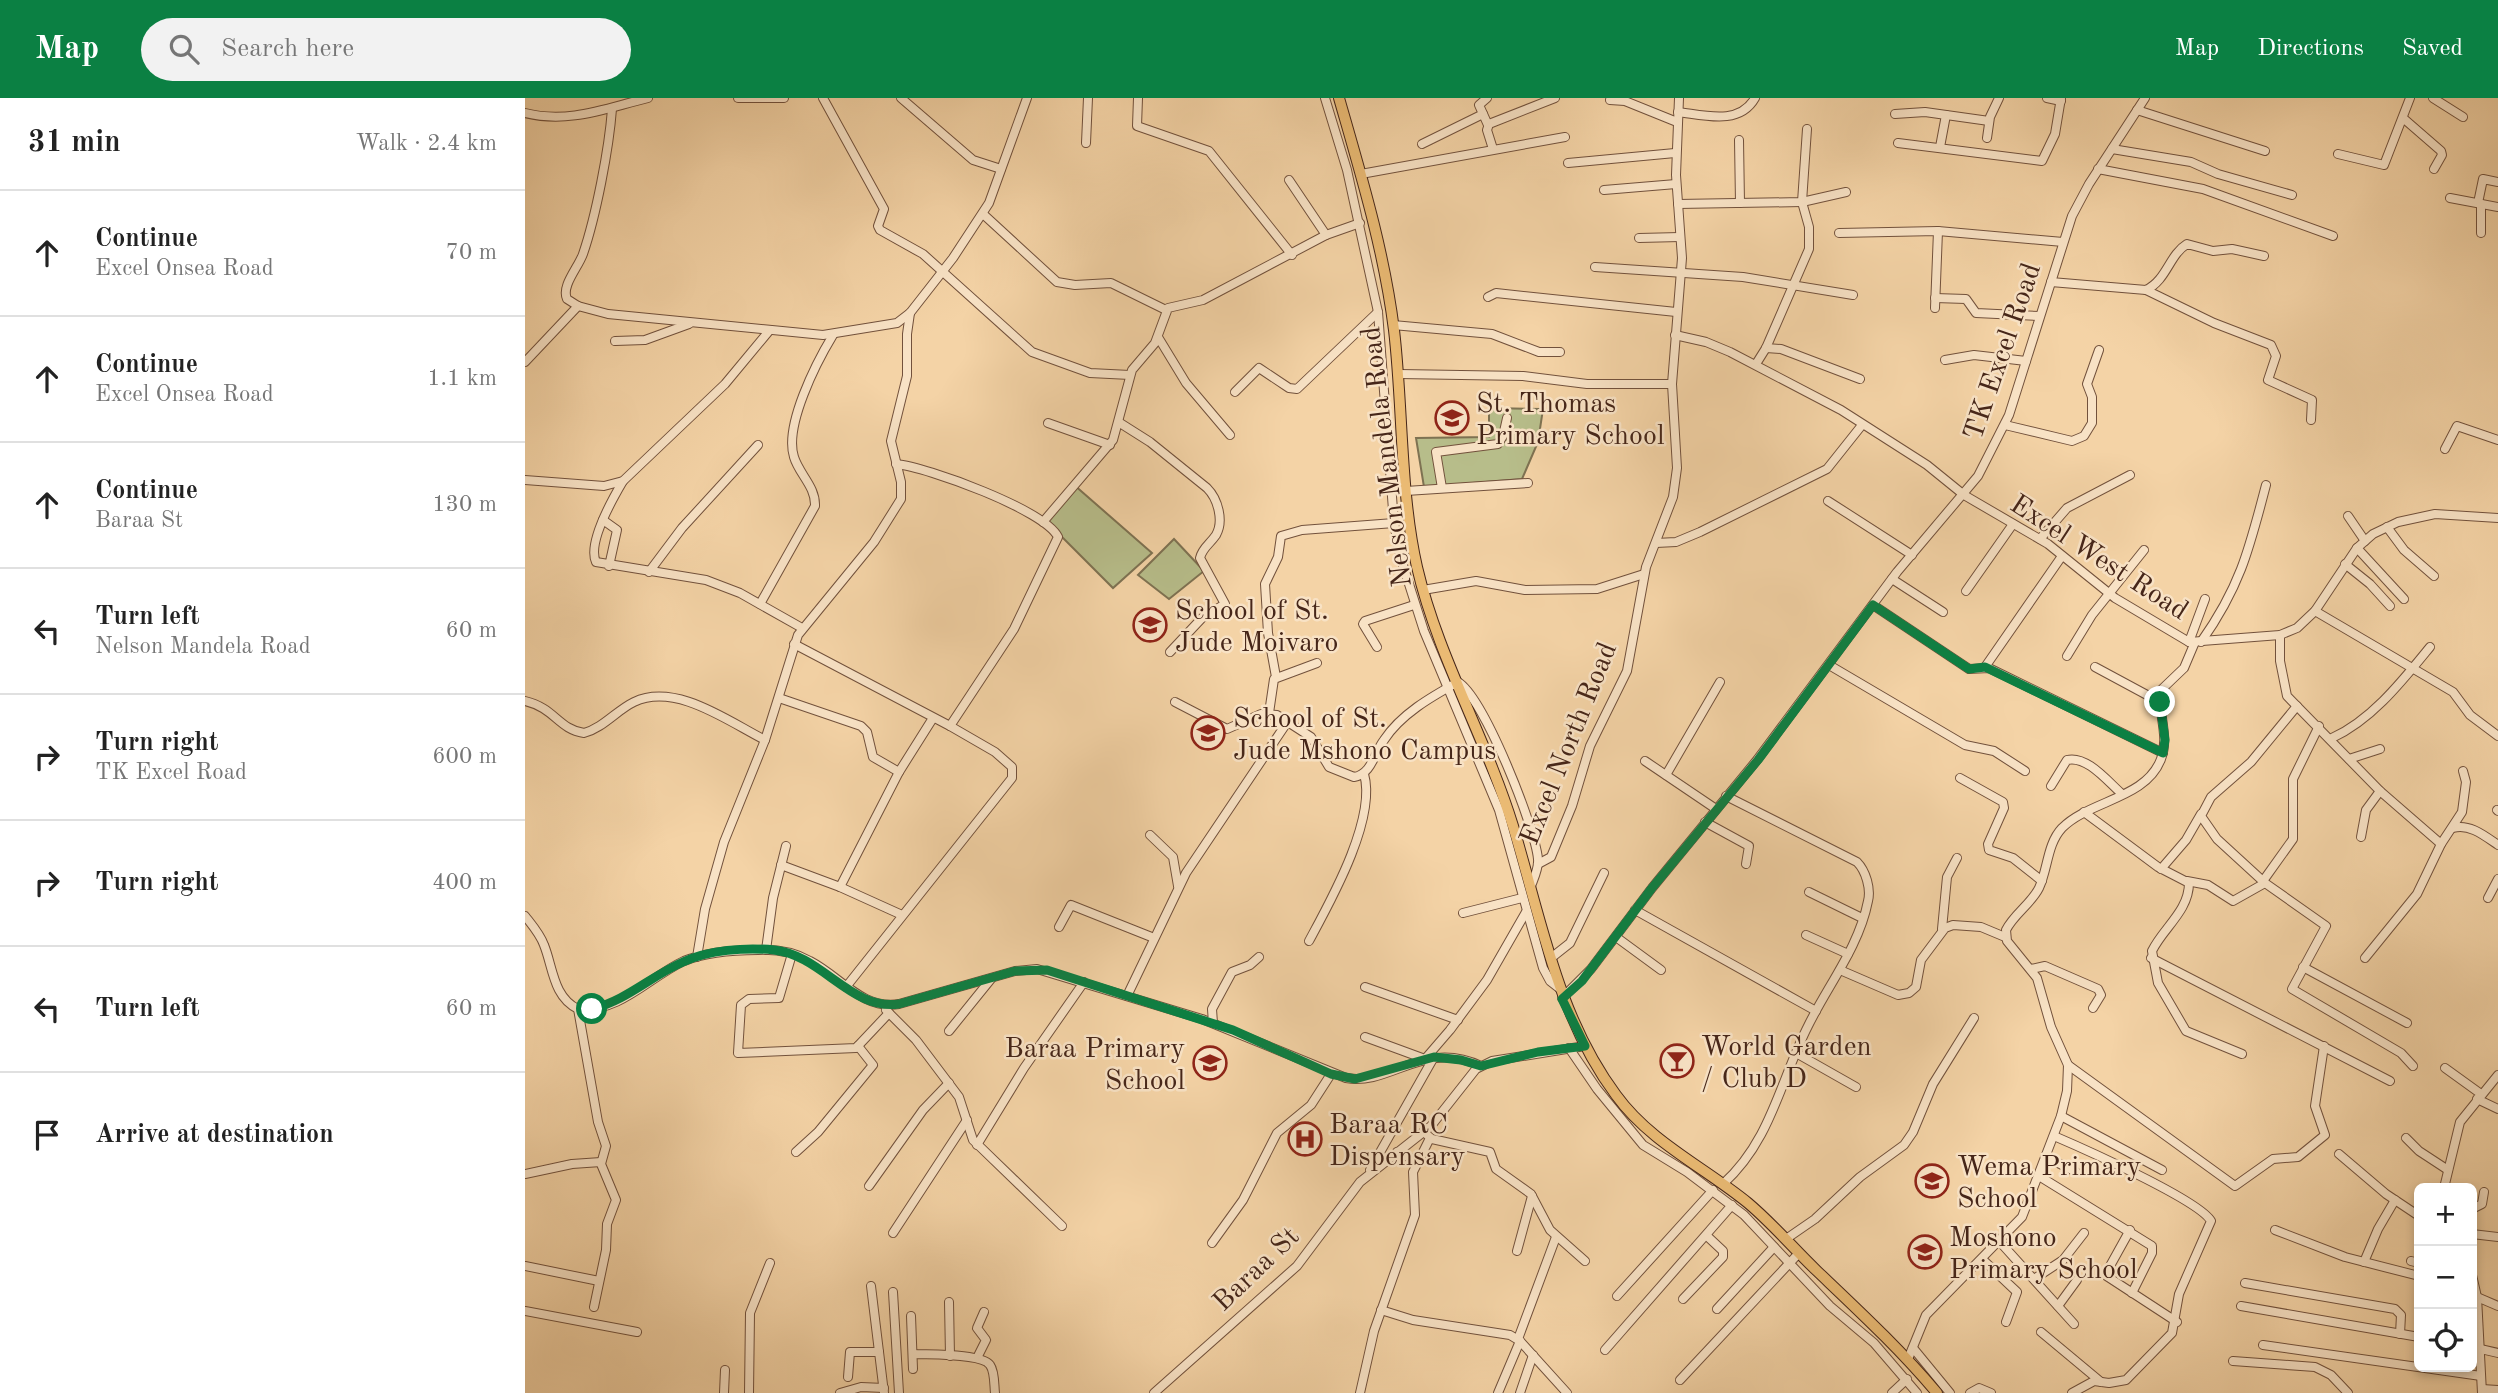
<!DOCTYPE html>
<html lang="en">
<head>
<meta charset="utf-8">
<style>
	:root { --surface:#fff; --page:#f2f2f2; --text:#222; --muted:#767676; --line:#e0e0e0; --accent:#0b8043 }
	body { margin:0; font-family:"Old Standard TT",serif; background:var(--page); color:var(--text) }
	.controls { position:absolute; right:21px; bottom:21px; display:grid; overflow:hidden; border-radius:10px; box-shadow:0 4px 10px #0003 }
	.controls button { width:63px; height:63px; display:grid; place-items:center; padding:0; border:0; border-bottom:2px solid var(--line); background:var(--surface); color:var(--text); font:35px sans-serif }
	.stop { position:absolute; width:21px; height:21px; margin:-16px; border:5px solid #0b8043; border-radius:50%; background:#fff }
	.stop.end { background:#0b8043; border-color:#fff; box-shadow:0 2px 7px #0008 }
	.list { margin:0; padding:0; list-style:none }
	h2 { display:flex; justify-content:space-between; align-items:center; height:91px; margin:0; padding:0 28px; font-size:30px }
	h2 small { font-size:23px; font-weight:400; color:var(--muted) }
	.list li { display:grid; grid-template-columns:46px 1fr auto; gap:21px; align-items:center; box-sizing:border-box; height:126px; padding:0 28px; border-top:2px solid var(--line) }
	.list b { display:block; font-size:26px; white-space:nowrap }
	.list p { margin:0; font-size:23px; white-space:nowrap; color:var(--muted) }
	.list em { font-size:23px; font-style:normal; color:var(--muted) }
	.icon { flex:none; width:38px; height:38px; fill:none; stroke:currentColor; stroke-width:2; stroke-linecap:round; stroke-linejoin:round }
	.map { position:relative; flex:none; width:1973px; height:1295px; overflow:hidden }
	header { display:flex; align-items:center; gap:42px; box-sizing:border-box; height:98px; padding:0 35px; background:var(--accent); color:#fff }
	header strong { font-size:33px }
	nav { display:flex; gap:38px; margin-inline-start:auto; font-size:24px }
	.search { width:490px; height:63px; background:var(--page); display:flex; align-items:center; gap:18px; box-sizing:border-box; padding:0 24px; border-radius:38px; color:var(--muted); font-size:26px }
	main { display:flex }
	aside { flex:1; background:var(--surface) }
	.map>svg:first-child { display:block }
	.green { fill:#b7bd8a; stroke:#7e7252; stroke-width:2 }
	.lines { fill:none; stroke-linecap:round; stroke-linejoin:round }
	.minor-casing { stroke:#72513c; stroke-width:10 }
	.major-casing { stroke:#462619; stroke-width:12 }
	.minor { stroke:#f8e2c5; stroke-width:8 }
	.major { stroke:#eaba73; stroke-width:10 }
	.route { stroke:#0b8043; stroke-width:9 }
	.labels { text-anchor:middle; stroke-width:5; stroke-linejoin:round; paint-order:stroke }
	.street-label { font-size:28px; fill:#462619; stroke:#f8e2c5 }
	.poi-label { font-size:28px; fill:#462619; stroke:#f8e2c5; text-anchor:start }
</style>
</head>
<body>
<header>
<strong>Map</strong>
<div class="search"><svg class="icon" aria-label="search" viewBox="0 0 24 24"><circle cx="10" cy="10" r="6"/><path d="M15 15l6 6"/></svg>Search here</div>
<nav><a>Map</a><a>Directions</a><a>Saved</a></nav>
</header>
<main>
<aside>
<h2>31 min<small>Walk · 2.4 km</small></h2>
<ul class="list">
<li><svg class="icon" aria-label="ahead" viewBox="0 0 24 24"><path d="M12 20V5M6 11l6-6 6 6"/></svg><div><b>Continue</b><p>Excel Onsea Road</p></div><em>70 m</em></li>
<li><svg class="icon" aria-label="ahead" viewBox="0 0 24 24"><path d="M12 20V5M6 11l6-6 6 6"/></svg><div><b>Continue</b><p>Excel Onsea Road</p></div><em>1.1 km</em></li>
<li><svg class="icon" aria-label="ahead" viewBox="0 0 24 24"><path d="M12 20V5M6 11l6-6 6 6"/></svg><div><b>Continue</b><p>Baraa St</p></div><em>130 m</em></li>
<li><svg class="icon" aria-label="left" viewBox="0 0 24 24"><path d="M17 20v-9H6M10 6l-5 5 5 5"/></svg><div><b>Turn left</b><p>Nelson Mandela Road</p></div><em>60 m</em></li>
<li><svg class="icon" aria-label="right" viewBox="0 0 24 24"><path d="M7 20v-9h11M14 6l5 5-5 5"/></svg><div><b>Turn right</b><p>TK Excel Road</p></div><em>600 m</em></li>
<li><svg class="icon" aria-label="right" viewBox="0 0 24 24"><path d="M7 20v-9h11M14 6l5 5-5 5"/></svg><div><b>Turn right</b></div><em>400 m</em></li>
<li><svg class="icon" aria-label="left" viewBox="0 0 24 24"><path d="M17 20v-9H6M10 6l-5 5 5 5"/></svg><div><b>Turn left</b></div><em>60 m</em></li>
<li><svg class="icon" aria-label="arrive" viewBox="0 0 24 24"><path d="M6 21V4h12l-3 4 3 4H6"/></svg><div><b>Arrive at destination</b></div></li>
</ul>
</aside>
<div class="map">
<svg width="1973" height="1295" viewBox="0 0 1973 1295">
	<rect width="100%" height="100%" fill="#f4d3a6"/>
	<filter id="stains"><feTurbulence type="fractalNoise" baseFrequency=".00286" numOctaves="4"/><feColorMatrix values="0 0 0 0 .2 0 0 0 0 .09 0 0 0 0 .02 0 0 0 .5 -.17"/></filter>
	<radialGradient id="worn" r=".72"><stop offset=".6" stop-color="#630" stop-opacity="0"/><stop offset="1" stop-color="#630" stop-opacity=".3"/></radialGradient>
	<g class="green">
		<path d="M964,310L1018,311L1013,344L997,381L899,389L891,340L964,339Z"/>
		<path d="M548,386L627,455L588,490L520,422Z"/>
		<path d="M649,441L679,473L644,501L613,477Z"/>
	</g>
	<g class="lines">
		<defs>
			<g id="minor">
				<path d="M213,0H259"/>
				<path d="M298,0L359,111L353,128L355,132L398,156L507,254L565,275L605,277"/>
				<path d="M376,0L448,62L476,71"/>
				<path d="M613,0L612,28L684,53L767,157"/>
				<path d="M800,0L822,72L853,214L869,425L876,461L899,533L974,712L1018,870L1025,883L1034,890"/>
				<path d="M962,0L954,7L963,27"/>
				<path d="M1522,0L1536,3"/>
				<path d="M1908,0L1938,19"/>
				<path d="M1085,2L1100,3L1152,24"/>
				<path d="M87,11C84,51 71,118 58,156C53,170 36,188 42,201L53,208L83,216L298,237L372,225L385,215L428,160L464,105L502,0"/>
				<path d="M1612,12L1740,53"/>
				<path d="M1153,14C1179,17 1214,28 1230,0"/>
				<path d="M0,15C44,26 81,10 123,0"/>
				<path d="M1370,16L1400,14L1464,23"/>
				<path d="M1878,20L1916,53L1917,57L1909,71"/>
				<path d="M1462,40L1465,19L1474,0"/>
				<path d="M1214,42L1215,105"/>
				<path d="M561,45L563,0"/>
				<path d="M1373,45L1517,63L1530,36L1536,0"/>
				<path d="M897,46L958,16"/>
				<path d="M1415,49L1421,17"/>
				<path d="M968,51L962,32L964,26L1030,0"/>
				<path d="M1587,51L1666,64L1693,76L1767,97"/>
				<path d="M1813,56L1859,67L1885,0"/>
				<path d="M1043,65L1150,55"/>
				<path d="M1573,71L1678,91L1808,138"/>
				<path d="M836,76L1040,39"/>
				<path d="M764,82L801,137"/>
				<path d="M1079,92L1151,86"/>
				<path d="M1925,100L1973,109"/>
				<path d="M1953,105L1958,81L1973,84"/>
				<path d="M1153,106L1277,104L1321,94"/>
				<path d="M458,116L532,184L550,187L586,185L641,212"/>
				<path d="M1314,135L1413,133L1538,144"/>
				<path d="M1956,135V106"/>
				<path d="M1114,140L1155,139"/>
				<path d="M1070,169L1218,179L1328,197"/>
				<path d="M1526,184L1621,192C1642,182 1644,157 1662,146L1688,153L1707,151L1739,158"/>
				<path d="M1621,192L1689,225L1746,247L1751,258L1743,282L1787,302L1786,322"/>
				<path d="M963,199L971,195L1151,214"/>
				<path d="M1410,200L1441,201L1451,215L1514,218"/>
				<path d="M1410,210L1413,133"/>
				<path d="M868,227L967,236L1014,254H1035"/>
				<path d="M1150,237L1181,244L1205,254L1316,312L1402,367L1439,397L1523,446L1590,500L1664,544L1755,537L1772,530L1790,513L1832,450L1848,436L1873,424L1910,416L1973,420"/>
				<path d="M633,239L661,285L705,337"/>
				<path d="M90,243L120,242L164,226"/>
				<path d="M1241,250L1256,251L1335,281"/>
				<path d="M1420,262L1449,257L1501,263"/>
				<path d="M0,264L53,208"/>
				<path d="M1231,266L1241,250L1284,151V129L1277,104L1282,31"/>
				<path d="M874,276L998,278L1062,286H1147"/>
				<path d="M710,294L734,270L764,290L772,291L853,214"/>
				<path d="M523,325L585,347"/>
				<path d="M595,325L625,344L682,390C693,401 699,423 691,437C685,446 677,450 675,460L700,506L677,520L645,554"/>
				<path d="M1480,327L1547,343L1559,338L1567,325V299L1562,286L1574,252"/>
				<path d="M1920,351L1932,328L1973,342"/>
				<path d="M0,382L79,388L98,383L200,286L244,233"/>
				<path d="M98,383C88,400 62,445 71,464L181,482L215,495L277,530"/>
				<path d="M917,390L911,354L973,346L978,338L982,320"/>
				<path d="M881,393L1003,385"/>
				<path d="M1303,403L1387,457"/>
				<path d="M1823,418L1840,443"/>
				<path d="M78,422L92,432L84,468"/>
				<path d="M518,424L588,342L607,272L630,245L643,210L678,202L801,137L835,125"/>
				<path d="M1862,429L1879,452L1909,478"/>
				<path d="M1515,441L1542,410L1605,377"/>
				<path d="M1131,445L1151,444L1175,434L1302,371L1337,327"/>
				<path d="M1832,450L1879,501"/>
				<path d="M1820,466L1845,486L1865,508"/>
				<path d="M124,474L157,430L233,347"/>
				<path d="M1367,481L1418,514"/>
				<path d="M898,492L951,483L1000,492L1072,491L1119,476"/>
				<path d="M1441,493L1488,426"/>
				<path d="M235,506L290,408C291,389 274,376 269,359C259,328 291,265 308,237"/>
				<path d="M1348,507L1444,571L1464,570L1638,655"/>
				<path d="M1790,513L1928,594L1945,617L1973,638"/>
				<path d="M1755,537V563L1762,598L1855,693L1916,746"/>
				<path d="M1664,544L1680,501"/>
				<path d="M1676,544C1715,489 1724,452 1741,387"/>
				<path d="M269,546L425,628"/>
				<path d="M852,549L838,526L840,523L889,507"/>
				<path d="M1542,558L1567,517L1619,452"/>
				<path d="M1304,567L1440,647L1469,653L1500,673"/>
				<path d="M1460,569L1537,458"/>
				<path d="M1570,569L1635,604"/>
				<path d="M751,579L743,535L740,486L753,459L756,438L777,432L869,425"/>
				<path d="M254,600L336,628L342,634L348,659L374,674"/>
				<path d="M0,603C30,610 33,631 59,635C78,630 92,612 109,604C151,584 204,624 240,642"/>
				<path d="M650,604L702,631L736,616L752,617L786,639L804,669L829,679C847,676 849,655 859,642C876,616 906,599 933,584C959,600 1010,729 1013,761C1014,770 1009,780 1006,788"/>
				<path d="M1772,608L1726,664L1686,699L1676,718L1692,741L1740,785L1801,828L1767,891L1876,955L1888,968"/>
				<path d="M744,615L749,581L792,565"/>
				<path d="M1807,640C1847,622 1878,582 1905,549"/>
				<path d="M1824,661L1855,651"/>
				<path d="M1120,663L1191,711"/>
				<path d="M1141,677L1195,584"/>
				<path d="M1435,680L1478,704L1479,710L1463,746L1464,752L1488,760L1517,783"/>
				<path d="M1526,688L1542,662C1562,657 1583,684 1597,696"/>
				<path d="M1972,712L1973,713"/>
				<path d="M1559,714L1633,769L1664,785C1664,813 1638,830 1627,853L1633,885L1661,933L1717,956"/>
				<path d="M1180,724L1224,748L1221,766"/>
				<path d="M1928,730C1944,725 1960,738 1973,747"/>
				<path d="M625,737L648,759L653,788"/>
				<path d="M1836,739L1841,712L1855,693"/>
				<path d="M1013,766L1026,759L1047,708L1065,648L1102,573L1121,469L1148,399L1152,370L1147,286L1157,160L1151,77L1154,0"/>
				<path d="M256,767L315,789L377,817"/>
				<path d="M1636,771L1661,742L1676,716"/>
				<path d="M1662,783L1683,787L1708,803L1740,785"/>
				<path d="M1738,783L1768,741V681L1794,628"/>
				<path d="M315,789L374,674L408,620"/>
				<path d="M1284,794L1337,820"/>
				<path d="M1963,800L1973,781"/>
				<path d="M1110,812L1291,913"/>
				<path d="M938,815L997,800"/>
				<path d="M0,818C7,827 15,836 19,847C28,869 28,899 53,911L73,1024L81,1048L76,1066L91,1102L82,1126L81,1152L69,1209"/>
				<path d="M534,829L546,807L629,840"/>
				<path d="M1417,831L1422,779L1432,760"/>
				<path d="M1281,837L1323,856"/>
				<path d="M1091,839L1136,872"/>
				<path d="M784,843C805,804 852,721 839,676"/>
				<path d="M241,852L248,800L261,748"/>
				<path d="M267,856L254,900L224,901L216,907L213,955L331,950L364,915"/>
				<path d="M172,859L180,811L199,744L240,642L273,537L349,444L376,401V384L366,343L382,278V236L385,215"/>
				<path d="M1026,860L1045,845L1079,775"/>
				<path d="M1626,860L1865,983"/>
				<path d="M1840,860L1892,796L1916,746L1937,714L1941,684L1938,673"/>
				<path d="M1778,869L1882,925"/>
				<path d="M1506,871L1520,868L1573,891L1576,897L1568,910"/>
				<path d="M1315,872L1373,897L1384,895L1391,889L1396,862L1420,830L1428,827L1456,829L1480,839"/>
				<path d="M321,889L487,680V669L470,654L425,628L489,531L533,439C520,412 402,369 371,366"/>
				<path d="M840,889L933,922"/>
				<path d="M602,898L661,775L763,623"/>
				<path d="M1037,900L1066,871L1127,790L1232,662L1372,474L1453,378L1484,317L1547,118L1564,86L1620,0"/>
				<path d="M53,911C95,915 124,879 159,863C181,854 210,852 233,852C251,851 269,854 285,863C316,879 337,912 374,906L490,873L512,871L677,921L821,980C866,988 898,941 956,968"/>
				<path d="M361,912L391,942L434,999L448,1042L537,1128"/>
				<path d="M688,925L687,911L707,874L725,867L734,859"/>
				<path d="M424,933L466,881"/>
				<path d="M840,939L900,961L925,932L962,882L1001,814"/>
				<path d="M1044,950L1072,991L1118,1047L1162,1074L1219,1117L1305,1208L1349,1245L1392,1295"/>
				<path d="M1271,955L1331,989"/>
				<path d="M1543,967L1710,1088L1748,1061L1773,1059L1800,1037L1790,1008L1799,948"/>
				<path d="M1920,970L1956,996"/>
				<path d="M1952,1001L1973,1011"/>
				<path d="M1536,1018L1637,1072"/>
				<path d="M901,1036L907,1041L965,1054L971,1071L1006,1096L1025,1132L1060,1163"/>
				<path d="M1529,1038C1557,1050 1674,1102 1686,1123L1654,1196L1647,1235L1601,1282L1584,1285L1569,1283L1547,1295"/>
				<path d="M1881,1040L1894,1053L1923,1072"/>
				<path d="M452,1047L499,970L559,884"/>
				<path d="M271,1054L293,1034L348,967L333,948"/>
				<path d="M872,1054L893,1063"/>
				<path d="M1814,1056L1861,1096L1894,1118"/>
				<path d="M1521,1059L1551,1074"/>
				<path d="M845,1072L909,959"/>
				<path d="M0,1076L47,1066L76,1064"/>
				<path d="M1514,1078L1627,1148V1155L1607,1195"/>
				<path d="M1198,1086C1246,1043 1255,983 1283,928C1303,887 1334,849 1343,803C1346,791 1341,773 1332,764L1201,698"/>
				<path d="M344,1088L398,1012L424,985"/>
				<path d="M1919,1090L1935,1024L1973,977"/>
				<path d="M1947,1111L1957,1106L1959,1094"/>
				<path d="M1605,1132L1580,1177L1652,1224"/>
				<path d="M1750,1132L1820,1159L1894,1178"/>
				<path d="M368,1135L442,1022"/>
				<path d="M1947,1136L1973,1139"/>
				<path d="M1261,1141L1290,1121L1335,1079L1379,1047L1388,1034L1408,986L1449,920"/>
				<path d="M1475,1144L1549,1226"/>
				<path d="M687,1145L718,1102L752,1035L786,1007L806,976"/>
				<path d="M992,1153L1007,1098"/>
				<path d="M1457,1161L1492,1194L1481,1224"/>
				<path d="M1886,1163L1894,1165"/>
				<path d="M1839,1164L1853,1131L1870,1102"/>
				<path d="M0,1168L74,1183"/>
				<path d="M1947,1177L1952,1199L1957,1295"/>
				<path d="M1509,1181L1538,1162L1559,1135"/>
				<path d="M1720,1185L1870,1211L1876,1217L1875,1236"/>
				<path d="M346,1188L359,1295"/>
				<path d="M368,1194L374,1295"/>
				<path d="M1092,1198L1188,1092"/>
				<path d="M1952,1199L1973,1208"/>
				<path d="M1158,1201L1198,1159V1153L1182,1138"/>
				<path d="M424,1204L425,1258"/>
				<path d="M1533,1208L1552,1182"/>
				<path d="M1716,1208L1894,1239"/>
				<path d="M1192,1211L1249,1149"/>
				<path d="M856,1212L888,1222L985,1237L995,1243L1042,1295"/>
				<path d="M0,1213L112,1234"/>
				<path d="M386,1218L388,1271"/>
				<path d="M1516,1234L1576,1284"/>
				<path d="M993,1241L1031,1139"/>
				<path d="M1738,1247L1956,1278"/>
				<path d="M1947,1249L1973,1255"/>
				<path d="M1388,1250L1425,1295"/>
				<path d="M1080,1252L1207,1107"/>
				<path d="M388,1256C404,1257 456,1255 465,1267C470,1274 469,1287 470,1295"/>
				<path d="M452,1260L461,1242L452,1230L459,1214"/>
				<path d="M1383,1261L1401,1217L1497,1119L1536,1018L1542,993L1543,967L1526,929L1512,880L1482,843L1481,832C1489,816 1506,806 1514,790C1523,771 1522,746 1537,730C1565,702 1621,701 1636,661C1645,637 1632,615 1636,592L1659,570L1670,544"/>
				<path d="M1708,1263L1790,1269L1806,1277L1823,1295"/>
				<path d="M323,1279L325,1254H354"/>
				<path d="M1155,1282L1274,1155"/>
				<path d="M1957,1291L1973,1292"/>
				<path d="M199,1295L200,1272"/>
				<path d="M224,1295L225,1215L245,1165"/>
				<path d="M315,1295L336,1289L359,1290"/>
				<path d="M629,1295L772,1168L835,1084L906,1028L951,971L967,963L1060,948"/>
				<path d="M835,1295L849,1233L890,1117L888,1074L905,1040"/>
				<path d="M973,1295L995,1243"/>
				<path d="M995,1295L1008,1257"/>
				<path d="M1367,1295L1382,1281"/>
				<path d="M1445,1295L1454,1290L1466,1295"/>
			</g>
			<path id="major" d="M814,0C836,77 859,152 869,232C878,308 875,395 892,469C913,559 961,640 988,728C1016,820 1032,918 1091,997C1125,1044 1179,1069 1223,1105C1248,1126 1269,1151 1292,1173C1334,1213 1375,1251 1412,1295"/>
		</defs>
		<use href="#minor" class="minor-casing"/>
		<use href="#major" class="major-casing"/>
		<use href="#minor" class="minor"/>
		<use href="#major" class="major"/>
	</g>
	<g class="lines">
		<path class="route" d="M67,911C102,902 126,878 158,864C183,852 221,849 249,852C297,857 326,913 374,906L490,873L522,872L708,932L806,976L830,981L909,959L936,962L956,968L1013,954L1060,948L1037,901L1057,883L1127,790L1233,662L1348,507L1444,571L1460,569L1638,655L1640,642L1635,604"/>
	</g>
	<defs>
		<symbol id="school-ring" viewBox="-11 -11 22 22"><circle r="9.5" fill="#f8e2c5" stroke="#8f2418" stroke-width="1.5"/><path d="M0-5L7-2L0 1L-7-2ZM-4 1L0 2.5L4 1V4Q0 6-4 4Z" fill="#8f2418"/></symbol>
		<symbol id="bar-ring" viewBox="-11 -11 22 22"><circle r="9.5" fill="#f8e2c5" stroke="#8f2418" stroke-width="1.5"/><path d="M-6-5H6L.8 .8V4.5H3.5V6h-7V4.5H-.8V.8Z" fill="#8f2418"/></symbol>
		<symbol id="hospital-ring" viewBox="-11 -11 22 22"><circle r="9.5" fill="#f8e2c5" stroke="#8f2418" stroke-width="1.5"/><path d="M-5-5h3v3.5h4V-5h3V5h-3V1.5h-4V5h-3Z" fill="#8f2418"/></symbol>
	</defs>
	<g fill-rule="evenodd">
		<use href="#school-ring" x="908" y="301" width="38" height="38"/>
		<use href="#school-ring" x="606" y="508" width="38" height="38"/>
		<use href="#school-ring" x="664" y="616" width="38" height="38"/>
		<use href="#bar-ring" x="1133" y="944" width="38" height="38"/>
		<use href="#school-ring" x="666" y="946" width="38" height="38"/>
		<use href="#hospital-ring" x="761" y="1022" width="38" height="38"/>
		<use href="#school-ring" x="1388" y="1064" width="38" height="38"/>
		<use href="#school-ring" x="1381" y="1135" width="38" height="38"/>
	</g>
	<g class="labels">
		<g class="street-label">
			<text transform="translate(1476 253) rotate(-71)" y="10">TK Excel Road</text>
			<text transform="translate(860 359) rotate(-97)" y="10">Nelson Mandela Road</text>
			<text transform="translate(1575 458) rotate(33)" y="10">Excel West Road</text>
			<text transform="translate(1042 645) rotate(-68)" y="10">Excel North Road</text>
			<text transform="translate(730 1170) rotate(-44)" y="10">Baraa St</text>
		</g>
		<g class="poi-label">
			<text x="951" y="314">St. Thomas<tspan x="951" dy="32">Primary School</tspan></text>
			<text x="650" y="521">School of St.<tspan x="650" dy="32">Jude Moivaro</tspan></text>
			<text x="708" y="629">School of St.<tspan x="708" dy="32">Jude Mshono Campus</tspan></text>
			<text x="1176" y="957">World Garden<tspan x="1176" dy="32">/ Club D</tspan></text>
			<text x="660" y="959" text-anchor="end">Baraa Primary<tspan x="660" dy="32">School</tspan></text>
			<text x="804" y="1035">Baraa RC<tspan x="804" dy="32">Dispensary</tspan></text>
			<text x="1432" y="1077">Wema Primary<tspan x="1432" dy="32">School</tspan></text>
			<text x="1424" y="1148">Moshono<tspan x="1424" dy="32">Primary School</tspan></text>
		</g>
	</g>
	<rect width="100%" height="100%" filter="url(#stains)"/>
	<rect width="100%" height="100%" fill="url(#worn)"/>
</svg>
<div class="controls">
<button>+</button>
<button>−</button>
<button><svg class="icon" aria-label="locate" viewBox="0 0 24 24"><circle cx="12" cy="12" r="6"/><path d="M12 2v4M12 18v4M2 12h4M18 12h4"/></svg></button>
</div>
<div class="stop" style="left:67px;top:911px"></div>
<div class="stop end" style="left:1635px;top:604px"></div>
</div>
</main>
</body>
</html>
